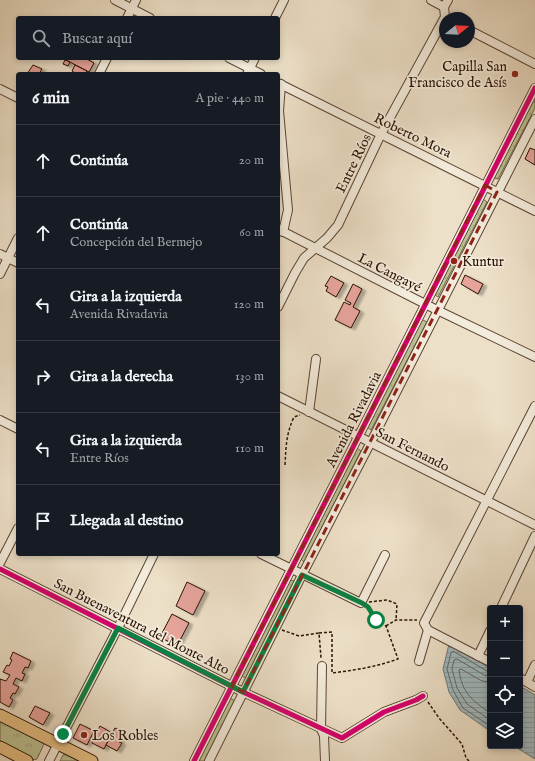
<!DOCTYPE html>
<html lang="es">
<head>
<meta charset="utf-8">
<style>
	:root { --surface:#171b24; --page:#242831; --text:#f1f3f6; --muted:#9ea1a6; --line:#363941 }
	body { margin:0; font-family:"IM FELL English",serif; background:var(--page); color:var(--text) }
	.controls { position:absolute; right:12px; bottom:12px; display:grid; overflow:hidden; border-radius:4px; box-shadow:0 2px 6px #0003 }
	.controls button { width:36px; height:36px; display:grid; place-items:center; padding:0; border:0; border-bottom:1px solid var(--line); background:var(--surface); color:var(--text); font:20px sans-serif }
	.compass { position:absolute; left:439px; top:12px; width:36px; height:36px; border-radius:50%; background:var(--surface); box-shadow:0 2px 6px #0003; rotate:72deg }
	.stop { position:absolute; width:12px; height:12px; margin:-9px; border:3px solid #0b8043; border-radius:50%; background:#fff }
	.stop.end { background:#0b8043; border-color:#fff; box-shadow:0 1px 4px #0008 }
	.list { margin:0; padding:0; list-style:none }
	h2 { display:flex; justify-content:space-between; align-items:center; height:52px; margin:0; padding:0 16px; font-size:17px }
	h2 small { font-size:13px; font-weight:400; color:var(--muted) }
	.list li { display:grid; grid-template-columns:26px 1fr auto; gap:12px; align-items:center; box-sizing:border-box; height:72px; padding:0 16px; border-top:1px solid var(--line) }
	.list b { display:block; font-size:15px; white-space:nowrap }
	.list p { margin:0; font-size:13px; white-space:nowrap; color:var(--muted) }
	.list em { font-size:13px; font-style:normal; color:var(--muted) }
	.icon { flex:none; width:22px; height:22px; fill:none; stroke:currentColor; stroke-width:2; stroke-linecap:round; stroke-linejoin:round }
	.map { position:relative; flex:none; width:535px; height:761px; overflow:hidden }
	.search { position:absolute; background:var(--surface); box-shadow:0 2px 6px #0003; left:16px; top:16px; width:264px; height:44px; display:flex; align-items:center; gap:10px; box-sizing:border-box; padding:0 14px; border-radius:4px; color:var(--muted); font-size:15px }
	.panel { position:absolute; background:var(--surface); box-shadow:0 2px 6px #0003; left:16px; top:72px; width:264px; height:484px; border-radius:4px }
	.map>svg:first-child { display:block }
	.grass { fill:url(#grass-tufts); stroke:#73694a }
	.park { fill:url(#park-dots); stroke:#73694a }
	.water { fill:url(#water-rules); stroke:#707675 }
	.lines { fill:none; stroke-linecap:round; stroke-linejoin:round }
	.shore { stroke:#646662; stroke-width:1 }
	.building { fill:#e5a39a; stroke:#2a1102; filter:url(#shadow) }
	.minor-casing { stroke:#5b4534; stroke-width:10 }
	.major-casing { stroke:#2a1102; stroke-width:13 }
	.path { stroke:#2a1102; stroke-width:1.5; stroke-dasharray:3 2; stroke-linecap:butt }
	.minor { stroke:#f3ebdb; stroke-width:8 }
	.major { stroke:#e6c084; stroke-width:11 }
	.cycleway-casing { stroke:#f3ebdb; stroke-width:8 }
	.cycleway { stroke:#d6006c; stroke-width:5 }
	.route { stroke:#0b8043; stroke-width:5 }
	.marked { fill:none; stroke:#8f2418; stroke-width:3; stroke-dasharray:8 5; stroke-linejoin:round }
	.poi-dot { fill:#8f2418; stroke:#f3ebdb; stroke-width:1.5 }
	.labels { text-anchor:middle; stroke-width:3.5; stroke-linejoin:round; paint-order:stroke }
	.poi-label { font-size:14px; fill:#2a1102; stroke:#f3ebdb; text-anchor:start }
	.street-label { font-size:14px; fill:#2a1102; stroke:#f3ebdb }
</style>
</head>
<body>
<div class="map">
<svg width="535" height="761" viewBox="0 0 535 761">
	<defs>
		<pattern id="grass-tufts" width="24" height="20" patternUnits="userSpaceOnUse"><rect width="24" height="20" fill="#bcc193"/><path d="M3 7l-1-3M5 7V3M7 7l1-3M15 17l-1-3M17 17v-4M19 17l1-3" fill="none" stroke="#a2a57d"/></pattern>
		<pattern id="park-dots" width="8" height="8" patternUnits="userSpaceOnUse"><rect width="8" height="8" fill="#bcc193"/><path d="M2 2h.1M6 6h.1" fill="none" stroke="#a2a57d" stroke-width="1.8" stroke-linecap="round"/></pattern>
		<pattern id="water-rules" width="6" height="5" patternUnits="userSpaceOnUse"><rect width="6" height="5" fill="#9fbac1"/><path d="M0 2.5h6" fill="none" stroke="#899fa4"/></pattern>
		<filter id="shadow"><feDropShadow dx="4" dy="2" stdDeviation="1" flood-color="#0004"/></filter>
	</defs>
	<rect width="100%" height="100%" fill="#ede0c8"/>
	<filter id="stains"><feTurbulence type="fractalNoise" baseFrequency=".005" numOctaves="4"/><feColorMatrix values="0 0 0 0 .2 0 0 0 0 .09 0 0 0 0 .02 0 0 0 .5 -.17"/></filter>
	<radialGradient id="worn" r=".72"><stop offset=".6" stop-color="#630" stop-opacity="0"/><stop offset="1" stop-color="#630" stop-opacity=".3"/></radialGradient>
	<g class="grass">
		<path d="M421,319L427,322L371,430L367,427Z"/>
		<path d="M357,448L361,451L305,561L304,562L301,559Z"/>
		<path d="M291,580L294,581V584L247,679L242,676L289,581Z"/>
		<path d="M230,698L235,701L205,761H198Z"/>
		<path d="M0,719L41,740L44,744L37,759L32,760L0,743Z"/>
		<path d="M68,753L84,761H60L63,755Z"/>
	</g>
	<g class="park">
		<path d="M535,98V108L498,179L494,178Z"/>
		<path d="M483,199L487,202L438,297L435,295Z"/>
	</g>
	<g class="water">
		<path d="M449,644L490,668V731L460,710L449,692L443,669Z"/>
		<path d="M520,686L535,695V759L514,746H520Z"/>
	</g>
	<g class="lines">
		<g class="shore">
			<path d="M490,671H487L453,651L451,653L447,669L453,690L463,708L490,726"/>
			<path d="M490,676L484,675L457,659L454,660L452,669L457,688L467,704L490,720"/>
			<path d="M490,682L482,681L461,669L459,670C462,693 472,700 490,713"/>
		</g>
	</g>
	<g class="building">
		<path d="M67,58H85L94,63L89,72L66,60Z"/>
		<path d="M65,60L70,62L68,66L63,64Z"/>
		<path d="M33,65L42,69L39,74H27Z"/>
		<path d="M75,65L87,71L85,74H74L75,73L72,71Z"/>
		<path d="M530,148L535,150V165L525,159Z"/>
		<path d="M465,275L483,284L478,294L461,284Z"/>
		<path d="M331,276L344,283L336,297L326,291L328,287L325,286Z"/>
		<path d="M353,284L362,289L353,307L360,311L351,328L335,320L344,302L350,305L351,303L345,300Z"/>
		<path d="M187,582L205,591L193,615L176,606Z"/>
		<path d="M172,614L189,623L177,646L160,637Z"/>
		<path d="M13,652L31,661L28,668L25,667L22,673L25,674L22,681L16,678L13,684L19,687L15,694L13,693L10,698L13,700L9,707L0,702V679L6,681L10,675L3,672L7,665L9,666L12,660L10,659Z"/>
		<path d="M35,706L50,713L43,725L29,717Z"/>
		<path d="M80,724L94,731L87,745L73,738Z"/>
		<path d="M100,726L112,733L104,749L92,743Z"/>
		<path d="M115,728L124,732L119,742L122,743L117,751L106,745Z"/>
	</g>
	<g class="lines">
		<defs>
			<g id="minor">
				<path d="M115,0L150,18"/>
				<path d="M431,0L444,7"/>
				<path d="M127,18L136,0"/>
				<path d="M275,18L284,0"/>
				<path d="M469,30L535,64"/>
				<path d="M229,58L261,74"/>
				<path d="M99,74L107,58"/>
				<path d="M247,74L255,58"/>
				<path d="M278,83L535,211"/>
				<path d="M281,84L279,111L288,210L283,232"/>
				<path d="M0,89L18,98"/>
				<path d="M278,229L437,310L535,357"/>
				<path d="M0,254L18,263"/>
				<path d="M0,274L18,238"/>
				<path d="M278,307L295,273L304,258L327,238L338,225L381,134L445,17L444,7L448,0"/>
				<path d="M278,396L535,525"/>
				<path d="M309,412L316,359"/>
				<path d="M0,420L18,429"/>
				<path d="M261,554L361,603L385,555"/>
				<path d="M0,563L18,528"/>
				<path d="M0,569L243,692L342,738L384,712L416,700L423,696"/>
				<path d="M501,608L535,536"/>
				<path d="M478,656L490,631"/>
				<path d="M419,661L428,630"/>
				<path d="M490,662L428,630L424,623L535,406"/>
				<path d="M322,666L321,729L324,736L325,761"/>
				<path d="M520,678L535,687"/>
				<path d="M527,682L535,665"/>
				<path d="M49,761L118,628L154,554"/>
				<path d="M194,761L535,88"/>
				<path d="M209,761L302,575L371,442L535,119"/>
			</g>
			<g id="major">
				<path d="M0,715L92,761"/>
				<path d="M0,747L27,761"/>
			</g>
		</defs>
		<use href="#minor" class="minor-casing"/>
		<use href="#major" class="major-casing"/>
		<g class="path">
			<path d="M285,465C286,447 286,434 294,417L300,415"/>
			<path d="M369,602L387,600L397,604L396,620"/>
			<path d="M386,626L396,620H417"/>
			<path d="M282,630L299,636L319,633L321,658"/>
			<path d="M319,633L332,632V673C356,670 375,667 398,659L386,626L376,620L368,607"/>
			<path d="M428,702L439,718L462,744L466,758L469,761"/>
		</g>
		<use href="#minor" class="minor"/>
		<use href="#major" class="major"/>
		<defs>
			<g id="cycleway">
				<path d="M0,569L243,692L342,738L384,712L416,700L423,696"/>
				<path d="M194,761L535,88"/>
			</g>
		</defs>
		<use href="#cycleway" class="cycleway-casing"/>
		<use href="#cycleway" class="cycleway"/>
	</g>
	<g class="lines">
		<path class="route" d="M63,734L118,628L243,692L302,575L362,603L368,607L376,620"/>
	</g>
	<path class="marked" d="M485,185L497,192L243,692L232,686Z"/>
	<g class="poi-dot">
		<circle cx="515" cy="74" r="4"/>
		<circle cx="454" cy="261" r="4"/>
		<circle cx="84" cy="735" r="4"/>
	</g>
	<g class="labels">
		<g class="poi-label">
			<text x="507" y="71" text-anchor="end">Capilla San<tspan x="507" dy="16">Francisco de Asís</tspan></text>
			<text x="462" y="266">Kuntur</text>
			<text x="92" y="740">Los Robles</text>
		</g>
		<g class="street-label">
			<text transform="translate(413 135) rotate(26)" y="5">Roberto Mora</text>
			<text transform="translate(353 163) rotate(-64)" y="5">Entre Ríos</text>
			<text transform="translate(390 272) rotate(27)" y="5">La Cangayé</text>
			<text transform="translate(353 419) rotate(-63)" y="5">Avenida Rivadavia</text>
			<text transform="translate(413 449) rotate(27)" y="5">San Fernando</text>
			<text transform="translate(142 626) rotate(27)" y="5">San Buenaventura del Monte Alto</text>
		</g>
	</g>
	<rect width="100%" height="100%" filter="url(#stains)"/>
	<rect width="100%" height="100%" fill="url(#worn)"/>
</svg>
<div class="controls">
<button>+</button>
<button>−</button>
<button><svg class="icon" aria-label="locate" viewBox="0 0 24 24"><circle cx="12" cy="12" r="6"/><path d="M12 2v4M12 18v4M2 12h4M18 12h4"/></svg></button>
<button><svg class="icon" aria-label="layers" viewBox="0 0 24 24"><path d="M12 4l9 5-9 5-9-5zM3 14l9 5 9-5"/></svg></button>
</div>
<svg class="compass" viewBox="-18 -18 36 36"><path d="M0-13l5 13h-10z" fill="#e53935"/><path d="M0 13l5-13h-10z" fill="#9ea1a6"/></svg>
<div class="stop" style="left:376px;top:620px"></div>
<div class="stop end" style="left:63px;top:734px"></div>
<div class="search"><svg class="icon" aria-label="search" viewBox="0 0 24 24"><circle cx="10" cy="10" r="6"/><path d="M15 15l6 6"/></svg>Buscar aquí</div>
<section class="panel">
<h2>6 min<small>A pie · 440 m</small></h2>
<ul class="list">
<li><svg class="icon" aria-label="ahead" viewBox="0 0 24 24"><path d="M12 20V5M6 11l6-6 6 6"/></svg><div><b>Continúa</b></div><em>20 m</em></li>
<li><svg class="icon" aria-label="ahead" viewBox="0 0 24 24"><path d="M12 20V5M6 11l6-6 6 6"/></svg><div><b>Continúa</b><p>Concepción del Bermejo</p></div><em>60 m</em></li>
<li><svg class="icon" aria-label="left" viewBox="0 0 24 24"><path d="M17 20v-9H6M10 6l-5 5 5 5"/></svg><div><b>Gira a la izquierda</b><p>Avenida Rivadavia</p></div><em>120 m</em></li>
<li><svg class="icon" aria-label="right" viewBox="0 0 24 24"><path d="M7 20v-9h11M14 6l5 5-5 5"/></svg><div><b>Gira a la derecha</b></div><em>130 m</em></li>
<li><svg class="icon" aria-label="left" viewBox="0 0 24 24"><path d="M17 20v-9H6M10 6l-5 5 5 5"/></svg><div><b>Gira a la izquierda</b><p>Entre Ríos</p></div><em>110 m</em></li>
<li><svg class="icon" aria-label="arrive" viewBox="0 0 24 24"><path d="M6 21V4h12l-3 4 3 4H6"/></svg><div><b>Llegada al destino</b></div></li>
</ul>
</section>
</div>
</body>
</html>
